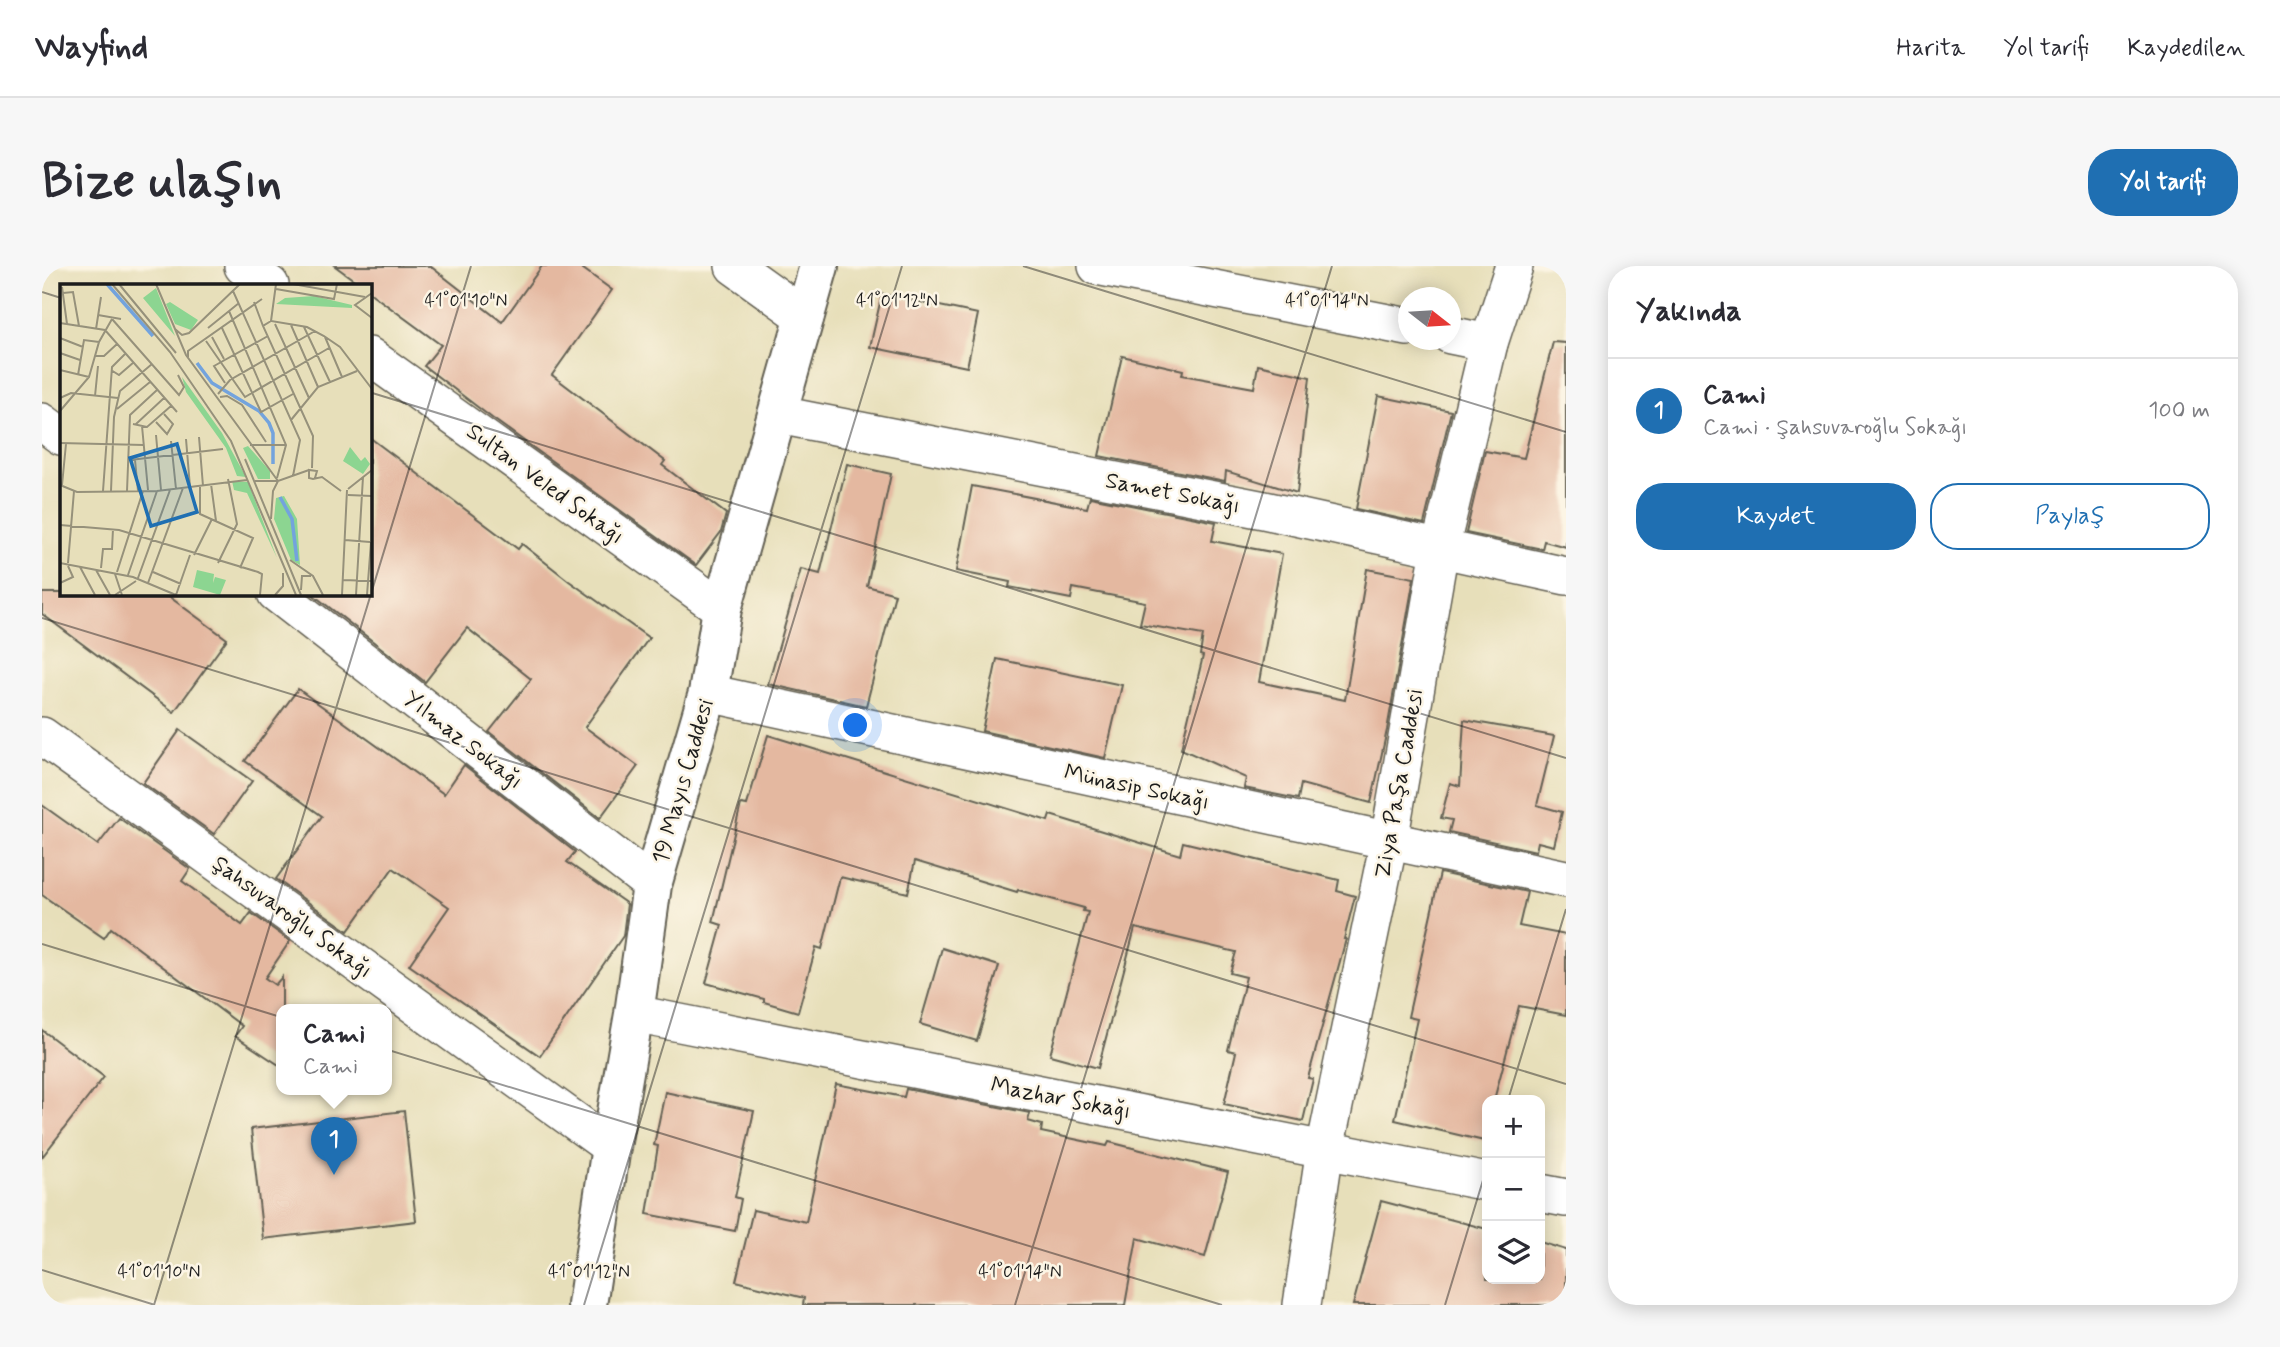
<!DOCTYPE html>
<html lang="tr">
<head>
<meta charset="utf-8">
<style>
	:root { --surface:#fff; --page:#f7f7f7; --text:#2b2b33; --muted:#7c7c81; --line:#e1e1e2; --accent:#1f6fb2 }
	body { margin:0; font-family:Mynerve,sans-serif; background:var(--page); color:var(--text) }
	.controls { position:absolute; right:21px; bottom:21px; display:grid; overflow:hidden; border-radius:14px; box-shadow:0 4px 18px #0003 }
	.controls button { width:63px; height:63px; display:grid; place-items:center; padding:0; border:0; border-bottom:2px solid var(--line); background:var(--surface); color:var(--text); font:35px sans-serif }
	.compass { position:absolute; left:1356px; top:21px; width:63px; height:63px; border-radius:50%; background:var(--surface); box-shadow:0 4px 18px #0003; rotate:107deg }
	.you { position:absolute; left:814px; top:460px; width:24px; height:24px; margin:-18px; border:5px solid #fff; border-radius:50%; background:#1a73e8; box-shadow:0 0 0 10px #1a73e833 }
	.badge { display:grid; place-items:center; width:46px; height:46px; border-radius:50%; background:var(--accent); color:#fff; font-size:23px; font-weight:700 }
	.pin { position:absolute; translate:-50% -58px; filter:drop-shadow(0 2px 4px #0008) }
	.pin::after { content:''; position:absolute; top:37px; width:24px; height:21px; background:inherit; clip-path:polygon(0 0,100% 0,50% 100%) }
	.popup { position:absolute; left:234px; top:738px; width:116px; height:91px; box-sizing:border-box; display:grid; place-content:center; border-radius:14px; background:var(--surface); filter:drop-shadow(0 2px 5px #0005); font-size:23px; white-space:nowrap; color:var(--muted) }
	.popup b { font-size:26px; color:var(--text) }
	.popup::after { content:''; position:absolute; left:50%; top:100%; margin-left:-14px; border:14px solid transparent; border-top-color:var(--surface) }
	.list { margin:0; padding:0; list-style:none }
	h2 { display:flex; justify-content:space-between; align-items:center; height:91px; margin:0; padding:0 28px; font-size:30px }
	h2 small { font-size:23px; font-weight:400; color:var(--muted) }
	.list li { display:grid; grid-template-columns:46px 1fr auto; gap:21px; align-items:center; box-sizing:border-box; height:105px; padding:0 28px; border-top:2px solid var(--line) }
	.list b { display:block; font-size:26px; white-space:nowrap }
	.list p { margin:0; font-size:23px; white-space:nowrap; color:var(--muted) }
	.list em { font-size:23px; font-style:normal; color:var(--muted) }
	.actions { display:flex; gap:14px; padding:21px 28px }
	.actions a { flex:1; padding:16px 0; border:2px solid var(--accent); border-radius:28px; text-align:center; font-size:24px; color:var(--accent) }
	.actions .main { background:var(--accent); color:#fff }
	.icon { flex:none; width:38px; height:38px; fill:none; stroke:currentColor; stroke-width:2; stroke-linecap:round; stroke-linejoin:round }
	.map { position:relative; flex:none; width:1524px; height:1039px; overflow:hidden; border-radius:28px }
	header { display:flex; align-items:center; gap:42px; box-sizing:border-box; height:98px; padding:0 35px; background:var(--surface); border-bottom:2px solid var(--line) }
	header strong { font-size:33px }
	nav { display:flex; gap:38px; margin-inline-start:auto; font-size:24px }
	.intro { display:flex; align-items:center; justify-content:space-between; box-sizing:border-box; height:168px; padding:0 42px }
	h1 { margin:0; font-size:49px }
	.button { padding:18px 32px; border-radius:28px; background:var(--accent); color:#fff; font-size:24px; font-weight:700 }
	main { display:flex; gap:42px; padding:0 42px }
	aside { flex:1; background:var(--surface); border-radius:28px; box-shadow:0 4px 18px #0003 }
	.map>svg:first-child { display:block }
	.building { fill:#e4b8a0 }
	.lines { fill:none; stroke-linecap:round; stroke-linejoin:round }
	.street-casing { stroke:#636053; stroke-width:40 }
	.secondary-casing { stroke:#636053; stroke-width:42 }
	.street { stroke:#fff; stroke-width:37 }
	.secondary { stroke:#fff; stroke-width:38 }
	.ticks { fill:none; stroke:#1c1c1c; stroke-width:2; stroke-opacity:0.45 }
	.labels { text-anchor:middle; stroke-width:5; stroke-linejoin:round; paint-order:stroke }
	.street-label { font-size:23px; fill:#1c1c1c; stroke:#fcf5e5 }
	.inset-river { fill:none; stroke:#73a3dd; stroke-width:3.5 }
	.inset-road { fill:none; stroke:#96917b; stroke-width:2 }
	.view { fill:#1f6fb2; fill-opacity:0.15; stroke:#1f6fb2; stroke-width:3.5 }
	.inset-edge { fill:none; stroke:#1c1c1c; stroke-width:3.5 }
	.ticks-label { font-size:18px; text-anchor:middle; fill:#1c1c1c; stroke:#fcf5e5; stroke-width:5; stroke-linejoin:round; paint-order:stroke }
</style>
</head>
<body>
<header>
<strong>Wayfind</strong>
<nav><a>Harita</a><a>Yol tarifi</a><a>Kaydedilen</a></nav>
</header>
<div class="intro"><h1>Bize ulaşın</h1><a class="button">Yol tarifi</a></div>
<main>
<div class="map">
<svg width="1524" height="1039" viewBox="0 0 1524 1039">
	<rect width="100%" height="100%" fill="#fcf5e5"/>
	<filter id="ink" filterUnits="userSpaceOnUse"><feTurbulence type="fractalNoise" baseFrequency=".0143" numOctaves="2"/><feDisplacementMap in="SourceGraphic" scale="14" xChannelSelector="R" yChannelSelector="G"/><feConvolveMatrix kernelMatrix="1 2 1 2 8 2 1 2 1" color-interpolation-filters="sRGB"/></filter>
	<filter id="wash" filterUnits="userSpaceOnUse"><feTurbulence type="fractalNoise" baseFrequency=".00686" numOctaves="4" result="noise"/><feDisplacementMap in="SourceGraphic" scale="28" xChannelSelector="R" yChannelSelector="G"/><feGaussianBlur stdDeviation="1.57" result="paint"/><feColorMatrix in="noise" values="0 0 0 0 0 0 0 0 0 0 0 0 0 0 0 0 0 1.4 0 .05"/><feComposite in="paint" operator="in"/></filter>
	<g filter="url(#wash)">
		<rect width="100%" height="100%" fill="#e7dfba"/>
		<g id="blocks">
			<g class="building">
				<path d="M293,0H388L460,56L500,0H537L570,24L510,109L623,195L620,199L684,248L679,266L654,299L450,152L382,100L399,79L327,26V19H319Z"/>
				<path d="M840,28L936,48L925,101L828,81Z"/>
				<path d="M1511,76L1524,77V281L1502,275L1500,283L1424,267L1443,185L1482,192Z"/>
				<path d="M1080,90L1141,104L1140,109L1212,122L1216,99L1268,111L1255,227L1184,205L1183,215L1057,190Z"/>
				<path d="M1336,130L1409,145L1382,258L1314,243Z"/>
				<path d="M327,171L476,283L480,278L527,315L607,372L543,461L596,500L558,552L447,466L489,413L425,362L383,416L269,327H327Z"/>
				<path d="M805,198L849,208L825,320L853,328L824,440L726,418L759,303L778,308Z"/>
				<path d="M930,220L1045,242L1048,231L1174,256L1170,275L1240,288L1217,416L1303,434L1325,303L1372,312L1345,464L1329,537L1259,518L1256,533L1202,522L1204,512L1139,483L1161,390L1158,389L1161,369L1098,358L1103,336L1031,322L1029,333L967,321L968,316L914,305Z"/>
				<path d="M0,327H122L185,373L132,446L0,348Z"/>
				<path d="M955,393L1080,419L1063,492L940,465Z"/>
				<path d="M256,423L402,528L422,499L533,586L525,596L585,638L581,670L498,790L367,699L407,641L351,602L306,665L234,613L280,550L203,495Z"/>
				<path d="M1422,454L1512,470L1495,539L1520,546L1512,580L1496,576L1494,585L1407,566L1410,554L1399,552L1408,517L1418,520Z"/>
				<path d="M138,464L210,515L172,568L101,517Z"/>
				<path d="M726,469L1006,555L1008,549L1138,589L1141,576L1297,614L1295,625L1313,630L1302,673H1304L1266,812L1271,813L1261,855L1182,838L1194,786L1186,784L1204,711L1188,707L1194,686L1093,662L1056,802L1008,789L1046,646L1041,645L1042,642L976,624L975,626L873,595L866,627L798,611L780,683L774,681L756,746L722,736V733L664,717L680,659L671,656L699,538L705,539Z"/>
				<path d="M0,539L56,579L77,552L148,603L140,615L200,659L209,647L248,675L223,712L233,719L240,711V801L193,770L200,760L69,662L62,672L0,629Z"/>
				<path d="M1398,607L1485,626L1477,660L1524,669V749L1477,740L1452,834H1445V862L1442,875L1353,854L1375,753L1366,751Z"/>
				<path d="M900,682L957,700L935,775L878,758Z"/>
				<path d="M0,764L62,811L0,891Z"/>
				<path d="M794,818L862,831L864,823L988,847L986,855L1000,859L999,866L1065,880L1067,876L1186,906L1163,991L1095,972L1083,1039H761L762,1032L694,1015L711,944L764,956Z"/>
				<path d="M623,826L712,845L693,931L699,933L693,965L605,948L616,880L612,879Z"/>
				<path d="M362,845L374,955L221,973L209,863Z"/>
				<path d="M1339,935L1445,963V1013H1498V976L1524,984V1039H1311Z"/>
			</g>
		</g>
	</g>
	<g filter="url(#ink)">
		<use href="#blocks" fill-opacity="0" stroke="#636053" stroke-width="2"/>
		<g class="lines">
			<defs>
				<g id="street">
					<path d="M201,0L228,19"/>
					<path d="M692,0L763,51"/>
					<path d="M1055,0L1366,61"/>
					<path d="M1408,69L1447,77"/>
					<path d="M327,90L680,343"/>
					<path d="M737,149L1222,244L1524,310"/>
					<path d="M0,156L19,170"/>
					<path d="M234,327L610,619"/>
					<path d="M666,427L1524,613"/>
					<path d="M0,470L569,881"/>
					<path d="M592,748L1445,916"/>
					<path d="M1498,927L1524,932"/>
					<path d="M1260,1039L1283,883L1347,575L1398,283L1447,77L1472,0"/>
				</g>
				<path id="secondary" d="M545,1039L569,881L592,748L610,619L666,427L680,343L777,0"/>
			</defs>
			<use href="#street" class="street-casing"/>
			<use href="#secondary" class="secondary-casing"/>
			<use href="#street" class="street"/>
			<use href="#secondary" class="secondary"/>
		</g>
	</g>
	<path class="ticks" d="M981,0L1524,166M0,26L19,32M327,126L1524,492M0,352L1524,818M0,678L1180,1039M1466,834L1524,643M0,1004L113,1039M112,1039L429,0M542,1039L860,0M973,1039L1290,0M1403,1039L1445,901"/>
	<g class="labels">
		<g class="street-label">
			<text transform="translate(504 217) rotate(36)" y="8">Sultan Veled Sokağı</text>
			<text transform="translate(1131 226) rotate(11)" y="8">Samet Sokağı</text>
			<text transform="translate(422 473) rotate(38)" y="8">Yılmaz Sokağı</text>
			<text transform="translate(640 515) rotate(-74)" y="8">19 Mayıs Caddesi</text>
			<text transform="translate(1356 517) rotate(-80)" y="8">Ziya Paşa Caddesi</text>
			<text transform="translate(1095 520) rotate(12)" y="8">Münasip Sokağı</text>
			<text transform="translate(251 650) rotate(36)" y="8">Şahsuvaroğlu Sokağı</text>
			<text transform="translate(1019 831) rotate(11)" y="8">Mazhar Sokağı</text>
		</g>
	</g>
	<g transform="translate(18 18)">
		<rect width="312" height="312" fill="#e7dfba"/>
		<path d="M96,4L115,52L83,14ZM254,12L292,21V24L216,20L225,14ZM110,18L138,36L131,46L115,40L106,20ZM122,93L162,149L186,193L177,192L166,164L126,108ZM188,162L210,187V195H198L183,164ZM290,163L301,177L305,173L310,180L303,190L283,177ZM172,197L188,198L217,274L187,209L174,206ZM224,212L237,235L240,281L231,276L214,235L216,214ZM137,286L154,290L153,299L155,293L166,296L160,311L133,303Z" fill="#8cd591"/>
		<path class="inset-river" d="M47,0L93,52M137,79L152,99L199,127L209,139L213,149V180M220,213L232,235L237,277"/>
		<path class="inset-road" d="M52,0L110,68L171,157L236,311M59,0L116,69M96,0L126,71L218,197M216,0L211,37L247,43L264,52L280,63L312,105M233,0L305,13M2,3L7,40M216,5L274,15L277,0M173,7L240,156L233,192M3,9L13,8L19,42M312,9L295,21L312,34M194,18L203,42M169,27L226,161L217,194M38,31L61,35M52,35L119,111L124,103L118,91M211,37L203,42L253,152L252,184M0,39L45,46L117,128M215,40L249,114M231,41L258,103M244,43L270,98M148,44L179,19M162,44L201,128L233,110M36,45L41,13M115,45L122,51L129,49L180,0M152,53L164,75M265,53L282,93M0,54L23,63M146,57L185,113L269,64M0,69L20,76M36,72H44L57,60M128,73V67L202,15M0,86L29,93M51,86L59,91L74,78M18,91L24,56L39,58M165,99L154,82L208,52M158,110L170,96L255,47M35,112L38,82M160,113L167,112L182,121L206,158M0,114L11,109L58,114M57,125L90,98M0,127L29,93L39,58L52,35M231,136L258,103L297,87M96,138L107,150L113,140L104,130M73,140L87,143L111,122M76,140L104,114M82,142L88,206M96,151L101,206M139,153L143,202M126,155L130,203M111,157L116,205M0,159L84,161M190,161H226M185,175L241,311M70,176L163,165M75,176L78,207M255,194L257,187L249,186V194L253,195L262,193L281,207M195,197H218L249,186M151,200L156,237M0,201L17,208L97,207L187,196M2,201L6,160M140,202V230L193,254L180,284M288,205L312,186M43,207L52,83L66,69M51,207L54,133L60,107L92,80M67,207L70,131L97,106M288,211L312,212M211,235L213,207L218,197M0,241L59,246L198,288L202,290L200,311M285,256L310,258M134,271L152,235M230,276L253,292L263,311M0,279L73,293L116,311M8,279L14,207M158,279L177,240L168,195M20,283L35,311M41,284L43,265H52L53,245M36,286L50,311M57,288L83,207M93,288L121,300M55,290L62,311M68,291L97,207M78,294L110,206M283,296L312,297M0,299L13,293L8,282M88,299L123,204M241,306L242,292H251M55,311L76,297M116,311L130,271M215,311L223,302V289M282,311L287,206M296,311L303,193M307,311L311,258"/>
		<path class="view" d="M117,160L137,228L91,242L70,174Z"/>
		<rect width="312" height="312" class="inset-edge"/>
	</g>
	<g class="ticks-label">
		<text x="424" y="40">41°01'10"N</text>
		<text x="855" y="40">41°01'12"N</text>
		<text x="1285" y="40">41°01'14"N</text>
		<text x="117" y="1011">41°01'10"N</text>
		<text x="547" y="1011">41°01'12"N</text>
		<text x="978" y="1011">41°01'14"N</text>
	</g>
</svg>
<div class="controls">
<button>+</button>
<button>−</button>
<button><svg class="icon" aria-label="layers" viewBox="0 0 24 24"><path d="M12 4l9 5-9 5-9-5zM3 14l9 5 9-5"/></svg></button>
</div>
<svg class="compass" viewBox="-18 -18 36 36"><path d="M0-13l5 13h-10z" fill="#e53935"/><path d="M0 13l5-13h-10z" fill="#7c7c81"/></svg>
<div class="you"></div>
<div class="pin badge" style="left:292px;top:909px">1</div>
<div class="popup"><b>Cami</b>Cami</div>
</div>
<aside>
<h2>Yakında<small></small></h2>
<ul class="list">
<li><span class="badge">1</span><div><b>Cami</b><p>Cami · Şahsuvaroğlu Sokağı</p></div><em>100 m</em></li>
</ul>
<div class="actions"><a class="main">Kaydet</a><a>Paylaş</a></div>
</aside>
</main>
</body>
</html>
